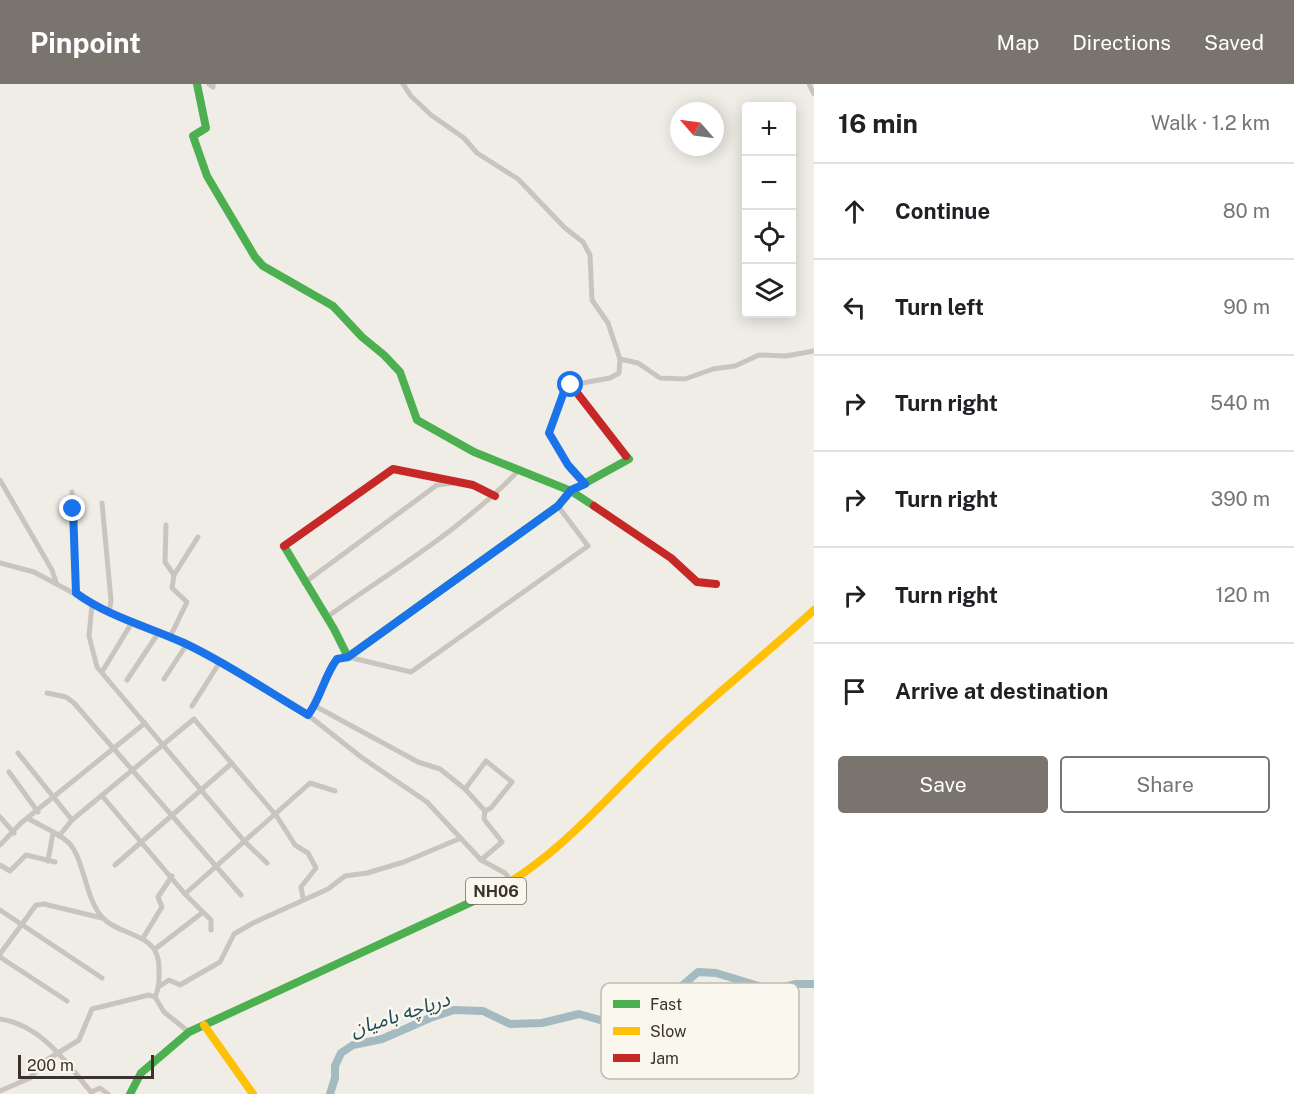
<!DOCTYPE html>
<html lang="en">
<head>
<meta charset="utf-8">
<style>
	:root { --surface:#fff; --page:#f2f2f2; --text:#202124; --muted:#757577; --line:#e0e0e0; --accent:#79746d }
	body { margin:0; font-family:"Public Sans","Noto Sans Arabic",sans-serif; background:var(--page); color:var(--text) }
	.controls { position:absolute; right:18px; top:18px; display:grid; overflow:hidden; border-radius:6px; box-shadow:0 3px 15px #0003 }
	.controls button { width:54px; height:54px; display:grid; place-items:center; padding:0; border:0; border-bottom:2px solid var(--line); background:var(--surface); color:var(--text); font:30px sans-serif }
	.compass { position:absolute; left:670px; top:18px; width:54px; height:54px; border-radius:50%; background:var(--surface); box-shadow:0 3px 15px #0003; rotate:298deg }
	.scale { position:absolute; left:18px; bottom:15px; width:136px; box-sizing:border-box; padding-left:6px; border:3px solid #3a332c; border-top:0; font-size:16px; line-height:21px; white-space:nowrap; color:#3a332c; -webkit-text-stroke:4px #faf7ee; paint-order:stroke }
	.stop { position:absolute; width:18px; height:18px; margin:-14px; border:4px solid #1a73e8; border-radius:50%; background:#fff }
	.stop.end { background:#1a73e8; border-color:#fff; box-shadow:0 2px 6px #0008 }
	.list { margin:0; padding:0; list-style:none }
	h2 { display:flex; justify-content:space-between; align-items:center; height:78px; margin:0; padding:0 24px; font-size:26px }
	h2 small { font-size:20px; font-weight:400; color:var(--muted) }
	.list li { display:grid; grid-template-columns:39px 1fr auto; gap:18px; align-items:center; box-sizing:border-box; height:96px; padding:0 24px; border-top:2px solid var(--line) }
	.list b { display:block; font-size:22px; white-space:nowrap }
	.list em { font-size:20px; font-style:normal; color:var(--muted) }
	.actions { display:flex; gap:12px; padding:18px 24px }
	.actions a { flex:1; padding:14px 0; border:2px solid var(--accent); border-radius:6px; text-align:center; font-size:21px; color:var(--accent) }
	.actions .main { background:var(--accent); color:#fff }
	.icon { flex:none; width:33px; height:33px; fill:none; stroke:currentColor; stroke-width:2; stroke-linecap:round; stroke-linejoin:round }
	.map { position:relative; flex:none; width:814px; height:1010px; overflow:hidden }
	header { display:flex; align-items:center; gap:36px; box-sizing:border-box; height:84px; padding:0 30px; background:var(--accent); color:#fff }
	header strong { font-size:28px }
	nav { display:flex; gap:33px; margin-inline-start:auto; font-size:21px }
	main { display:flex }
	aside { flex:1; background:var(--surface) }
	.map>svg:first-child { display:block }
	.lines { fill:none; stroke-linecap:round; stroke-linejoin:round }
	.river { stroke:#a3bac0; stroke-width:8 }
	.street { stroke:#c9c5be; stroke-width:5 }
	.fast { stroke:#4caf50; stroke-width:8 }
	.slow { stroke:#ffc107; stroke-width:8 }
	.jam { stroke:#c62828; stroke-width:8 }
	.route { stroke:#1a73e8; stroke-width:8 }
	.labels { text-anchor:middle; stroke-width:5; stroke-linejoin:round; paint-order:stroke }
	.shield { fill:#faf7ee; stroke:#746e66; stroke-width:1.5 }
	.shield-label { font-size:16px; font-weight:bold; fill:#3a332c }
	.water-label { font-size:20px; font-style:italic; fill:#234b5a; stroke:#faf7ee }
	.key { fill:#faf7ee; stroke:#c0bcb4; stroke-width:1.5 }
	.key-label { font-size:16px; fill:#3a332c }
</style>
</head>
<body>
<header>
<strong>Pinpoint</strong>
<nav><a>Map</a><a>Directions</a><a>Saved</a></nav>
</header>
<main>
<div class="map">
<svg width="814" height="1010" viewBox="0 0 814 1010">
	<rect width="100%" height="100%" fill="#efede6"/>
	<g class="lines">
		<path class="river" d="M330,1010L335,994V982L341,969L353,961L382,955L430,934L454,926L483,927L510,940L542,939L579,930L607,938L655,925L698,888L716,889L772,906L795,900H814"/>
		<g class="street">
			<path d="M209,0L213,3V0"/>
			<path d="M403,0L411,12L431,31L464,54L477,69L518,95L565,144L583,158L590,171L592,216L608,239L620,275"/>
			<path d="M809,0L814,10"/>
			<path d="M0,396L52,486L56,498"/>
			<path d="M585,400L568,380L549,349L566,302L610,294L619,289L620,275L638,279L660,294L685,295L713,285L735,282L759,271L786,272L814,267"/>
			<path d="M72,408L76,509"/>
			<path d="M102,419L111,516L109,529"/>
			<path d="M166,441L165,478L174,491"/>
			<path d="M0,479L34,488L131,540L187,560L308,631L361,673L427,718L481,776L505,789L512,798"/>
			<path d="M304,499L437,401L453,399"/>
			<path d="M92,521L89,552L97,583L245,758L267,779"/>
			<path d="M327,533C393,486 464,444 520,385"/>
			<path d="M170,553L187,518L172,504L174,491L198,453"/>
			<path d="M102,588L131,540"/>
			<path d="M164,595L187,560"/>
			<path d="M127,596L159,548"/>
			<path d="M47,609L66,613L74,619L241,811"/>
			<path d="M192,622L220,578"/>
			<path d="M315,622L418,678L440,685L465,705L485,727L484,735L502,758L481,776"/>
			<path d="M308,631C321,614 324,592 337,575L348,573L411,588L588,462L558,422"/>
			<path d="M18,669L72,736"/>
			<path d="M9,688L38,728"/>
			<path d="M465,705L486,677L512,698L491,724L485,727"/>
			<path d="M103,713L185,810L211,836V846"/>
			<path d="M276,731L295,761L308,769L316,784L301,803L303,814"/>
			<path d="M0,733L14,749"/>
			<path d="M29,735C41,742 59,749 69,759C84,774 86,818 103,834C121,853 158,848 159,882C159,894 160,902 155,913L164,928L189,948"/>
			<path d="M59,752L72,736L194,635L274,729"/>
			<path d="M0,761L21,739L145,639"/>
			<path d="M48,777L53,749"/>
			<path d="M0,781L10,787L26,771L55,778"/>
			<path d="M115,781L232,679"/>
			<path d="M185,810L310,699L335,707"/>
			<path d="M0,826L102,894"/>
			<path d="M143,854L162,823L158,813L172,792"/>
			<path d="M155,865L202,829"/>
			<path d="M0,870L36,821L44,820L102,834"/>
			<path d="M0,873L67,917"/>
			<path d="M160,902L169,896L180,901L220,878L234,850L253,839L328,805L345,792L367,789L404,778L461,754"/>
			<path d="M0,935C41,941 66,978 91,1008L100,1004L108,1010"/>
			<path d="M0,1007L30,994L45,977L79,956L92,925L149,911L155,913"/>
		</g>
		<g class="fast">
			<path d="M197,0L206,44L193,52L207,92L255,173L263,182L333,222L362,253L384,271L400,288L417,336L474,368L571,407L594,422"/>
			<path d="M284,462L334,545L348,573L558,422L571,407L629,375L626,372"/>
			<path d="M130,1010L141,989L189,948L491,809"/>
		</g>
		<g class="slow">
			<path d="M491,809C561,772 613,706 670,653C717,609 767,569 814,526"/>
			<path d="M204,941L253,1010"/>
		</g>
		<g class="jam">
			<path d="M571,301L626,372"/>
			<path d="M594,422L671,474L697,498L716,500"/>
			<path d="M284,462L393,385L473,401L495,412"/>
		</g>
	</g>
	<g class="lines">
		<path class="route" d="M73,425L76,509C109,533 147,542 184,559C227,579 267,607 308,631C321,614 324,592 337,575L348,573L558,422L571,406L585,400L568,381L549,349L566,302L571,301"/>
	</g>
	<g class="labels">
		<rect class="shield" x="466" y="794" width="60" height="26" rx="4.5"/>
		<g class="shield-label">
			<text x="496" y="813">NH06</text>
		</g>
		<g class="water-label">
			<text transform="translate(400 930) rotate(-18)" y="7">دریاچه بامیان</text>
		</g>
	</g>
	<rect x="601" y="899" width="198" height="96" rx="9" class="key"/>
	<rect x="613" y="916" width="27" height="8" fill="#4caf50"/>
	<rect x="613" y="943" width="27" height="8" fill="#ffc107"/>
	<rect x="613" y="970" width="27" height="8" fill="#c62828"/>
	<g class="key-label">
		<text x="650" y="926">Fast</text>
		<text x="650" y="953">Slow</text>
		<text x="650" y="980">Jam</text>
	</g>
</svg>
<div class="controls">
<button>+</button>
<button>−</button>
<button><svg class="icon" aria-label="locate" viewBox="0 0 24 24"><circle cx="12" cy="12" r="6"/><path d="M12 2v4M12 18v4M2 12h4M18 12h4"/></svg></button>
<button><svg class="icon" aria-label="layers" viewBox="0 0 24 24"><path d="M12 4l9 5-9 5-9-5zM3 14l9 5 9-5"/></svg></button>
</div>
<svg class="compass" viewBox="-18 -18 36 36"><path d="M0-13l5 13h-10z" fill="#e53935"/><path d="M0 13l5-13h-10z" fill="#757577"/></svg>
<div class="scale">200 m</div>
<div class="stop" style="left:571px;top:301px"></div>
<div class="stop end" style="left:73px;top:425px"></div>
</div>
<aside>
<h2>16 min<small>Walk · 1.2 km</small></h2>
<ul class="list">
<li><svg class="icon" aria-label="ahead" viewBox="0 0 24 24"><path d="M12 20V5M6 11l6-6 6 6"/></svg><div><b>Continue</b></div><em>80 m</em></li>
<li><svg class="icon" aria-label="left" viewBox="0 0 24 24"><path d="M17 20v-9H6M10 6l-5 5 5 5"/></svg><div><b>Turn left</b></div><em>90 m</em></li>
<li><svg class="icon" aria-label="right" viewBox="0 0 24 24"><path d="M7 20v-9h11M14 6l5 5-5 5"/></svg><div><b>Turn right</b></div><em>540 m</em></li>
<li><svg class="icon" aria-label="right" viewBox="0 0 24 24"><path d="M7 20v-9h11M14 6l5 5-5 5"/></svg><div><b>Turn right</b></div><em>390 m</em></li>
<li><svg class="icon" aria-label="right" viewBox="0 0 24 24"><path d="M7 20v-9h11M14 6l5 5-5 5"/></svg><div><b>Turn right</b></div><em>120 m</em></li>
<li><svg class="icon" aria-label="arrive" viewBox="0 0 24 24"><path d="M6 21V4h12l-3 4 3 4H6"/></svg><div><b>Arrive at destination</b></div></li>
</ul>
<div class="actions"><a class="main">Save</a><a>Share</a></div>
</aside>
</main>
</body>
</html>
